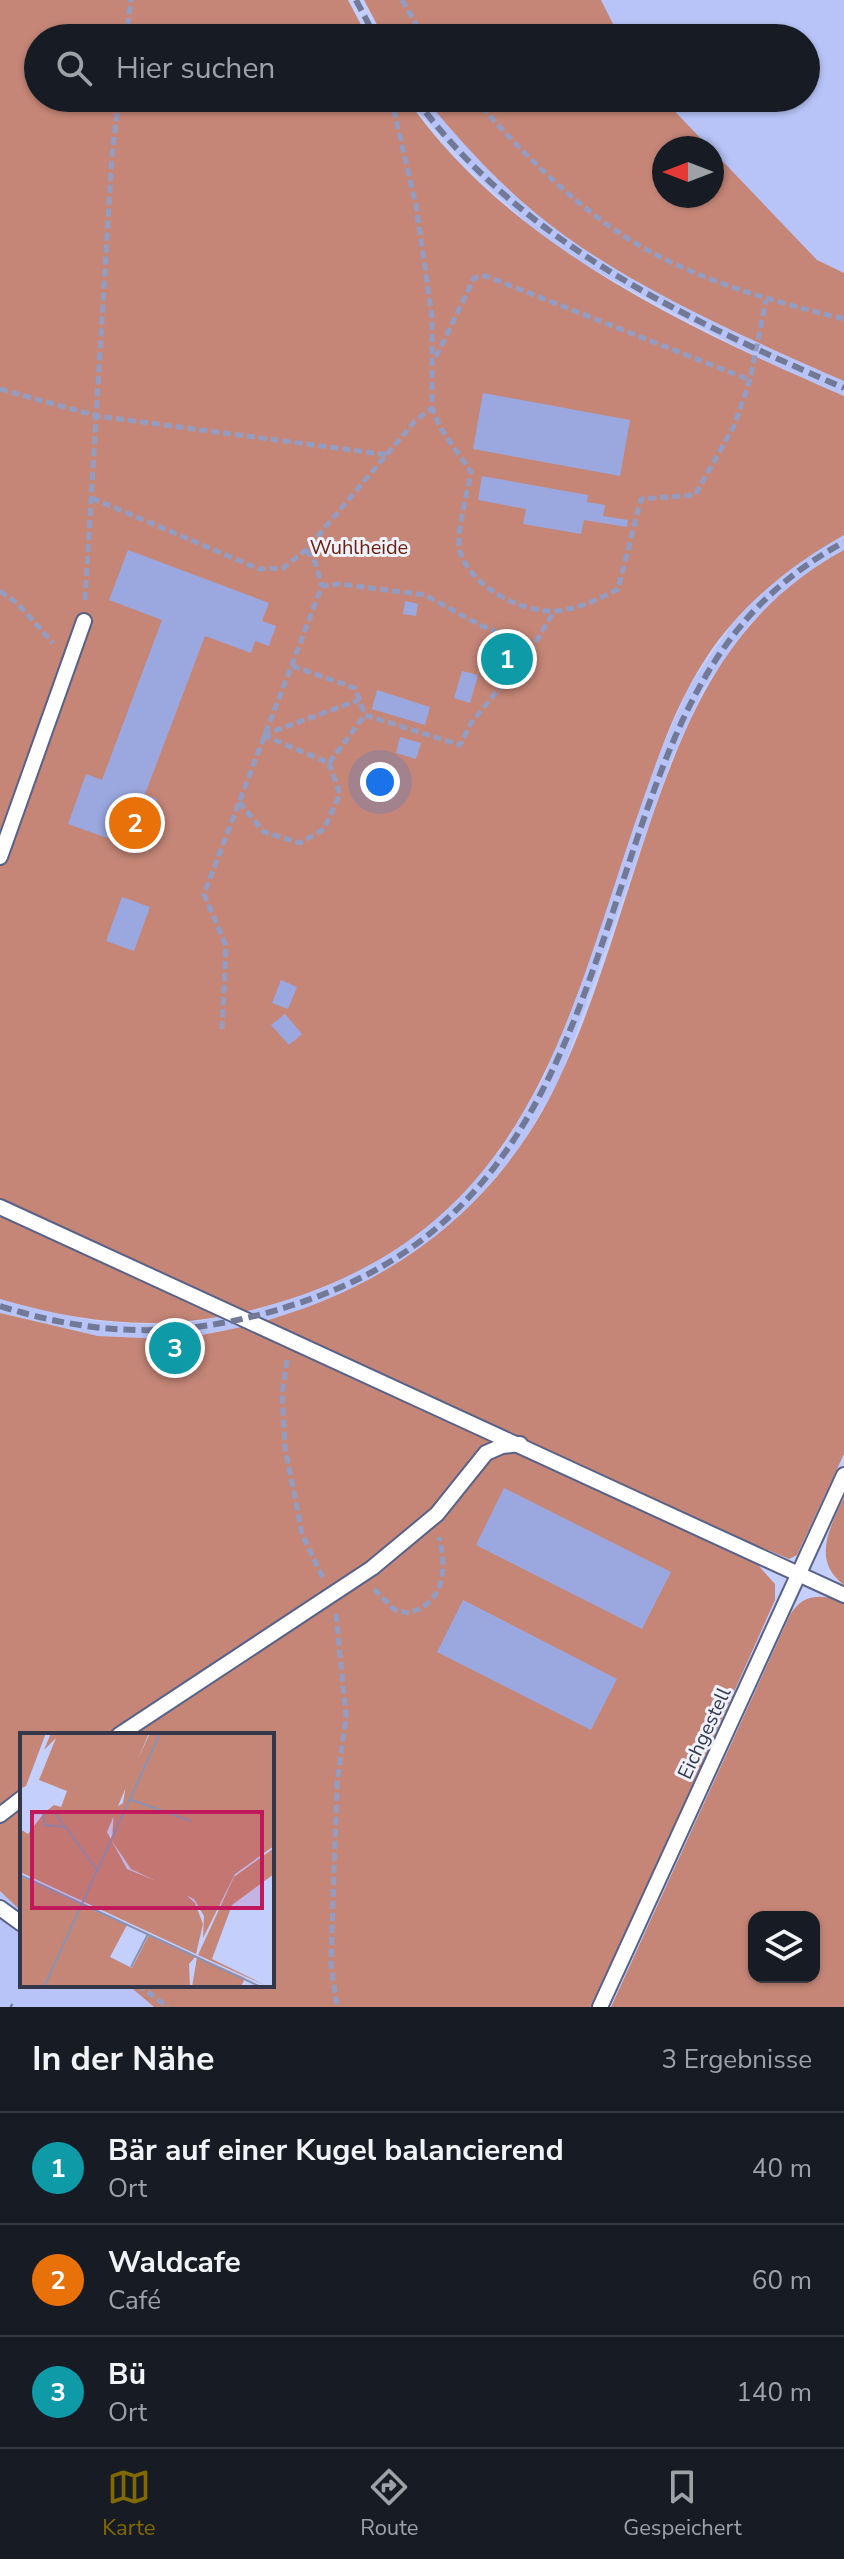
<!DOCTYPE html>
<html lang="de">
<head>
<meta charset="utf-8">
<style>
	:root { --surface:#171b24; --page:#242831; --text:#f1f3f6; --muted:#9ea1a6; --line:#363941; --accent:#7f6900 }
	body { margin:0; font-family:"Nunito Sans",sans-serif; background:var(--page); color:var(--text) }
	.controls { position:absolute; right:24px; bottom:24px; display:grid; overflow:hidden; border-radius:16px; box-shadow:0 2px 6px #0004 }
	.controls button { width:72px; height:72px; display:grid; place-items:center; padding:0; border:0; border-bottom:2px solid var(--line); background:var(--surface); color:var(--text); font:40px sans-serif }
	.compass { position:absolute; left:652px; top:136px; width:72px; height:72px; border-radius:50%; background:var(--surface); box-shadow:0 2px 6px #0004; rotate:270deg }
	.you { position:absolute; left:380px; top:782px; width:28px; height:28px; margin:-20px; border:6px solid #fff; border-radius:50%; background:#1a73e8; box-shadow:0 0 0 12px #1a73e833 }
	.badge { display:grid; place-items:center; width:52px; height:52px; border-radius:50%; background:var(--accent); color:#fff; font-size:26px; font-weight:700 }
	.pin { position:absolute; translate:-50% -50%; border:4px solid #fff; box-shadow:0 2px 8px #0006 }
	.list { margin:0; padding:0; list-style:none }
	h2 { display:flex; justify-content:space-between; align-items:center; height:104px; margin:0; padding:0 32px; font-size:34px }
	h2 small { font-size:26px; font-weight:400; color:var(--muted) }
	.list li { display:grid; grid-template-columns:52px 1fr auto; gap:24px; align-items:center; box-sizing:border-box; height:112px; padding:0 32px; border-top:2px solid var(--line) }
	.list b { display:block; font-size:30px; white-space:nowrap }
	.list p { margin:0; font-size:26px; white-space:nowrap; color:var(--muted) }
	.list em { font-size:26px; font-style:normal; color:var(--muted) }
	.icon { flex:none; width:44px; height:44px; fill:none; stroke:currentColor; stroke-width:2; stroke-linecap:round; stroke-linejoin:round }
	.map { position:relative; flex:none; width:844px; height:2007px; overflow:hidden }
	.search { position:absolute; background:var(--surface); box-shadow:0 2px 6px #0004; left:24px; right:24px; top:24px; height:88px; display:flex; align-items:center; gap:20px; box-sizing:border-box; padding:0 28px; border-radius:44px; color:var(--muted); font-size:30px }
	.sheet { height:440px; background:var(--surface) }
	nav { display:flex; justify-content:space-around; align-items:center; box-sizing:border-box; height:112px; border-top:2px solid var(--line); background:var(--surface); font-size:22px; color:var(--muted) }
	nav a { display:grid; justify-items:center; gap:4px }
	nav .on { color:var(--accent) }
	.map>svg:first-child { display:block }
	.built { fill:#b8c4f7 }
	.forest { fill:#c58677; fill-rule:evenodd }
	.building { fill:#9ba8df }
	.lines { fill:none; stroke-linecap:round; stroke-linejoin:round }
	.service-casing { stroke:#586188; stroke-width:18 }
	.path { stroke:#949dc1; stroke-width:5; stroke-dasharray:8 4; stroke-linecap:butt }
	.service { stroke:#fff; stroke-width:14 }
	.rail { stroke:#727997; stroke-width:6; stroke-dasharray:12 6; stroke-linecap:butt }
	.labels { text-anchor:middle; stroke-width:6; stroke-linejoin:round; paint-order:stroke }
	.park-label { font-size:20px; fill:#6c200f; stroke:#eff2fb }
	.street-label { font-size:20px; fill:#333749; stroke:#eff2fb }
	.inset-road { fill:none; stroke:#8a92b4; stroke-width:2 }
	.view { fill:#c2185b; fill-opacity:0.15; stroke:#c2185b; stroke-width:4 }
	.inset-edge { fill:none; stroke:#333749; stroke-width:4 }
</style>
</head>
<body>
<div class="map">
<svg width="844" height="2007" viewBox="0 0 844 2007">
	<rect width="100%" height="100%" fill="#c4cffc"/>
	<g class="built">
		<path d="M601,0H844V273L817,261L662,98H806V38H620Z"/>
		<path d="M406,98H425L478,158L570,240L797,360L844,381V396L760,359L572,258L542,237L479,178Z"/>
		<path d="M844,535V550L775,599L748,626L704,688L672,759L560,1079L520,1148L472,1205L440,1233L373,1279L306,1309L243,1327L184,1338V1352L166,1353L165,1339L98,1336L0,1313V1299L94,1321L156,1325L190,1323L255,1310L327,1286L357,1271L391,1252L453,1203L504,1146L545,1076L658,756L690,685L733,623L760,593L816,550Z"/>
		<path d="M0,1891L22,1912V1985H128L154,2007H0Z"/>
	</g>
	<g class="forest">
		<path d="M0,0H348L368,38H38V98H406C508,245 685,327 844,396V535C789,566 741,605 706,658C673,708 655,766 635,823C567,1024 528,1215 302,1295C195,1332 109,1331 0,1299Z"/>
		<path d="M364,0H601L620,38H384Z"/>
		<path d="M425,98H662L710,148H664V196H712V150L817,260L844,273V381C757,343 645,293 568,238C514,200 466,149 425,98Z"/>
		<path d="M844,550V1454L797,1555L789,1559L768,1550L759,1566L775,1584V1600L596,2001L590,2007H154L128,1985H272V1735H22V1912L0,1891V1313L98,1336L165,1339L166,1353L184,1352L183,1338C347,1315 487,1233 559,1079C597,998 621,908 650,823C689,709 732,611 844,550Z"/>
		<path d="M844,1497V1585C811,1560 830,1528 844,1497Z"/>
		<path d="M844,1592V2007H611L790,1615C802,1595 818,1594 839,1600ZM754,1917H814V1977H754Z"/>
	</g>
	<g class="building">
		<path d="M483,393L630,420L620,476L473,449Z"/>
		<path d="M482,476L588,495L587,502L605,505L603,516L628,520L627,527L584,520L581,534L523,524L526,509L478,500Z"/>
		<path d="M128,550L269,603L262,621L276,626L269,646L255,641L251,653L205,636L145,794L157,799L138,849L68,824L86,774L102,780L162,620L109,600Z"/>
		<path d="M405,601L418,604L416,616L403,614Z"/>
		<path d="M462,671L478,675L470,703L454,698Z"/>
		<path d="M377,690L430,707L425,725L372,709Z"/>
		<path d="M400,737L421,743L416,759L396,753Z"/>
		<path d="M122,897L150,907L134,951L106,941Z"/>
		<path d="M281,980L297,987L288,1009L272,1003Z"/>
		<path d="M285,1014L302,1034L289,1045L271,1025Z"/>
		<path d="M504,1488L671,1572L642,1629L476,1545Z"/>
		<path d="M463,1600L617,1679L591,1730L437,1652Z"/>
	</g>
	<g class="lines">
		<defs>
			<g id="service">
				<path d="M0,857L84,621"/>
				<path d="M0,1207L844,1595"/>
				<path d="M119,1735L372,1568L437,1514L486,1453L502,1446L520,1444"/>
				<path d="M0,1815L22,1798"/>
				<path d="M0,1908L22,1924"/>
				<path d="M600,2007L844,1475"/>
			</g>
		</defs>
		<use href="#service" class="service-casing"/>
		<g class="path">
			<path d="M402,0L424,38"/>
			<path d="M126,38L131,0"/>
			<path d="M391,98L416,205L432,317V408L440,427L471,472C468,490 455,537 460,551C470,586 520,612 554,611C577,610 599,599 618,589L641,499L695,495L734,426L750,380L766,300"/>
			<path d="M474,98C515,145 561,192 612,228C680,276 764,299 844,319"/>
			<path d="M436,357L474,278L486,276L750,380"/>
			<path d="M0,389L97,416L389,455"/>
			<path d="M92,498L259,569L283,568L306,550L415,421L432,408"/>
			<path d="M306,550L315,562L322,586"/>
			<path d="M0,591L17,603L53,643"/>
			<path d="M85,600L112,155L119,98"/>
			<path d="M292,666L355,688L365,715"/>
			<path d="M365,715L460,745L471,723L533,647L554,611"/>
			<path d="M263,735L329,763L365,715"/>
			<path d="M263,735L359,700"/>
			<path d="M239,802L264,832L300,843L324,829L340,794L329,763"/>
			<path d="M222,1029L226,946L204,894L322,586L340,584L425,595L480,625L533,647"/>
			<path d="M287,1360L282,1394L285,1447L302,1534L323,1578"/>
			<path d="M374,1589L395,1610L409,1613C445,1602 447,1570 439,1537"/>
			<path d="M336,1614L346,1716L337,1784L331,1963L337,2007"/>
			<path d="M138,1985L168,2007"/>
		</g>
		<use href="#service" class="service"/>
		<g class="rail">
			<path d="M356,0L376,38"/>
			<path d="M415,98C520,242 685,319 844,388"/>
			<path d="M0,1306C104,1339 193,1338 296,1304C528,1230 572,1030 641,827C683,705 725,607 844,542"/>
			<path d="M10,2006L12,2007"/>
		</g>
	</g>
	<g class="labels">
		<g class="park-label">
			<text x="359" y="554">Wuhlheide</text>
		</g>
		<g class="street-label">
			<text transform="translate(704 1733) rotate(-65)" y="7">Eichgestell</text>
		</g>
	</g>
	<g transform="translate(20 1733)">
		<rect width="254" height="254" fill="#c4cffc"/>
		<path d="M0,0H26L6,53L0,56ZM31,0H129L87,99L107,136L163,159L175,170L183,191L176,221L0,139V96L8,101L24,80L34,72L41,74L47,58L19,47L36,5L24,17ZM130,0H254V113L215,141L183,205L184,183L174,166L111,136L92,108L94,76L103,70L106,52ZM254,115V141L212,172L192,226L249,254L178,222L214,144ZM0,143L107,192L90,224L112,235L129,202L176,223L169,231L170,254H0ZM177,224L225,245L221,254H172Z" fill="#c58677"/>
		<path class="inset-road" d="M109,66L171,88M44,94L25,92L23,79L35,80L77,137M0,142L241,254M111,234L128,201M24,254L140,0"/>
		<path class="view" d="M12,79H242V175H12Z"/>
		<rect width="254" height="254" class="inset-edge"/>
	</g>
</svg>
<div class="controls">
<button><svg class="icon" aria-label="layers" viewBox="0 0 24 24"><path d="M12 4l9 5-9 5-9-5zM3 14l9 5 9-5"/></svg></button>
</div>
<svg class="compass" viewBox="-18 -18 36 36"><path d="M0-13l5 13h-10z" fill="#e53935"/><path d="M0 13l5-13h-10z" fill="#9ea1a6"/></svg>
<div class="you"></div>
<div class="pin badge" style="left:507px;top:659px;background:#0f9aa8">1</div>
<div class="pin badge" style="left:135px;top:823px;background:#e8710a">2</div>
<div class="pin badge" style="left:175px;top:1348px;background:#0f9aa8">3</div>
<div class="search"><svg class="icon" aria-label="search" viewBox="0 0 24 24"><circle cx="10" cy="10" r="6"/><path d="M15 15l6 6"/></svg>Hier suchen</div>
</div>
<section class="sheet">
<h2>In der Nähe<small>3 Ergebnisse</small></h2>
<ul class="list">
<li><span class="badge" style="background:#0f9aa8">1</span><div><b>Bär auf einer Kugel balancierend</b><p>Ort</p></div><em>40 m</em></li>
<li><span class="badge" style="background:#e8710a">2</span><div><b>Waldcafe</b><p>Café</p></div><em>60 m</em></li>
<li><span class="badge" style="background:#0f9aa8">3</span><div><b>Bü</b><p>Ort</p></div><em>140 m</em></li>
</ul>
</section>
<nav>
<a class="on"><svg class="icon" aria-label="map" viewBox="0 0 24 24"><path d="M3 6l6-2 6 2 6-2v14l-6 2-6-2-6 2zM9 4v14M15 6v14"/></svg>Karte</a>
<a><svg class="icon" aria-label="directions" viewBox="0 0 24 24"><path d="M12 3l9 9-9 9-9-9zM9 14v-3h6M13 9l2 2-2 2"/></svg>Route</a>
<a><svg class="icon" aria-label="saved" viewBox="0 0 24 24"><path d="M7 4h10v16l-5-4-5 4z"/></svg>Gespeichert</a>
</nav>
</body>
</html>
